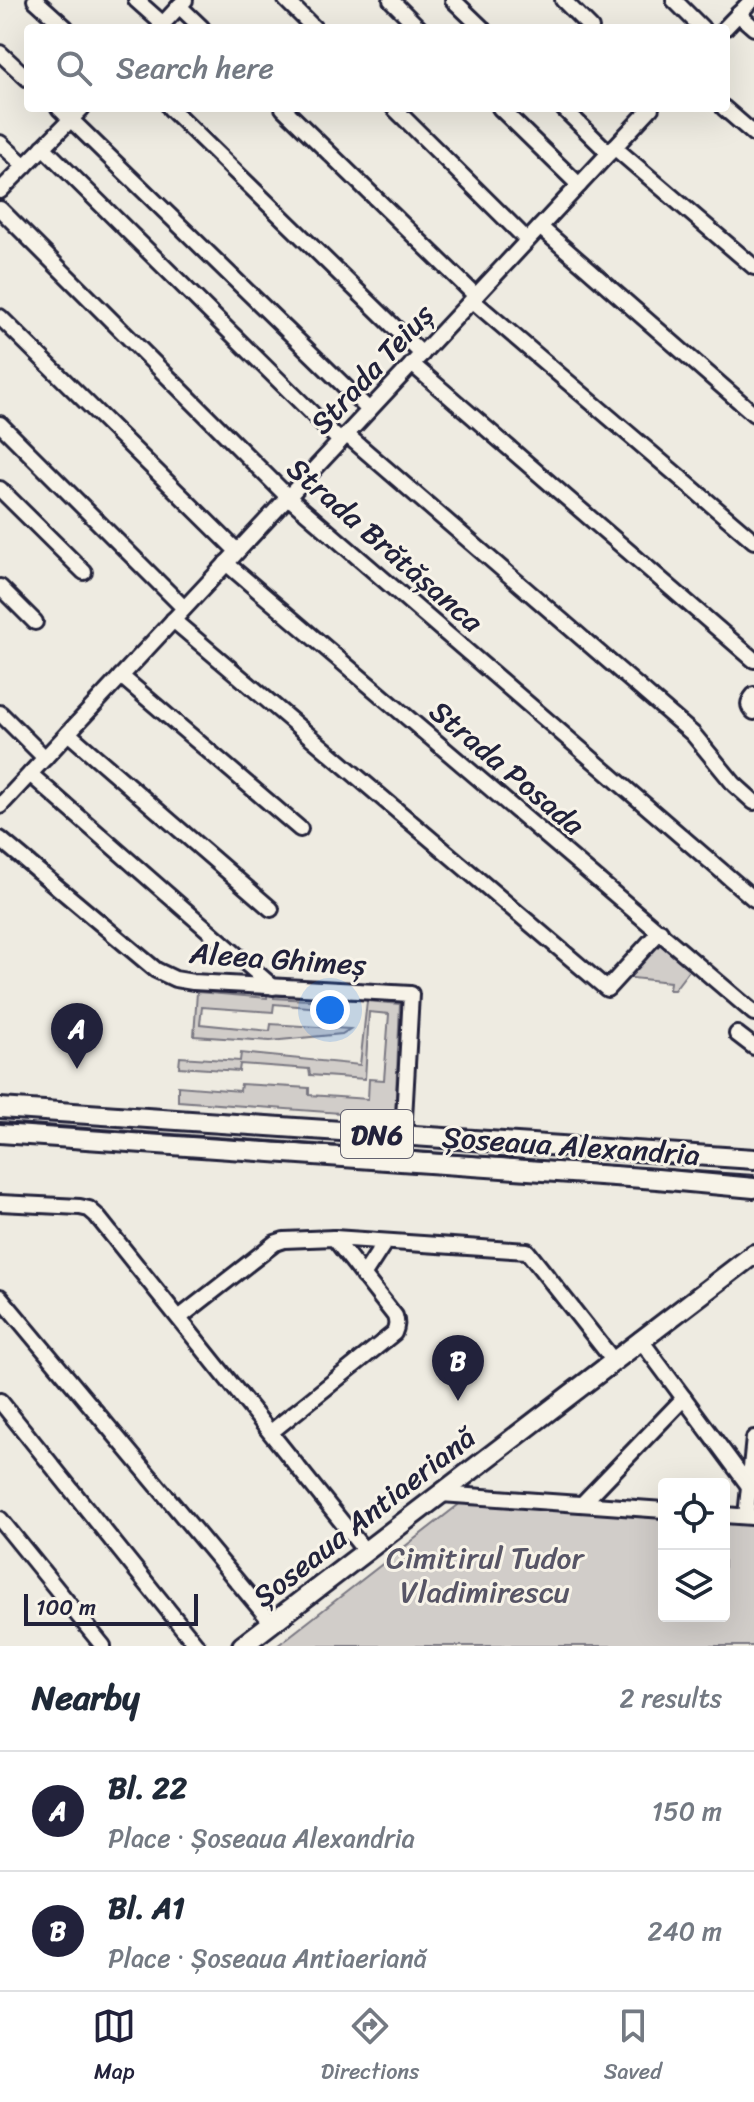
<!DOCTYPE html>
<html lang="en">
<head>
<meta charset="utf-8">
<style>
	:root { --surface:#fff; --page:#f2f2f3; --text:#1f2937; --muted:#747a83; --line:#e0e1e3; --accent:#22223b }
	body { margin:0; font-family:Sriracha,sans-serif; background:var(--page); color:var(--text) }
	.controls { position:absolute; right:24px; bottom:24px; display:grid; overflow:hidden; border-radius:8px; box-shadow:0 8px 32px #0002 }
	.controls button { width:72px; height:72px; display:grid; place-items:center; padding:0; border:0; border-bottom:2px solid var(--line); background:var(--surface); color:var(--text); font:40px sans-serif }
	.scale { position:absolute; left:24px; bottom:20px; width:174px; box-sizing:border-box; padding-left:8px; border:4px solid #22223b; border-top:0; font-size:22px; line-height:28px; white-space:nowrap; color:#22223b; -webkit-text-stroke:6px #f7f3e8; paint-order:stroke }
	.you { position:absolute; left:330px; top:1010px; width:28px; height:28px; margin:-20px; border:6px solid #fff; border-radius:50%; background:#1a73e8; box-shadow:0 0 0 12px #1a73e833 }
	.badge { display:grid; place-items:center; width:52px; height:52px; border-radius:50%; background:var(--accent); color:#fff; font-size:26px; font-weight:700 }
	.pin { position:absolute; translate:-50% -66px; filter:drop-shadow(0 2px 4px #0008) }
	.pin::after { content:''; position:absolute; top:42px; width:28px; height:24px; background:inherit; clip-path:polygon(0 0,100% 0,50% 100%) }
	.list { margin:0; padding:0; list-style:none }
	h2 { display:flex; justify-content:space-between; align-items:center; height:104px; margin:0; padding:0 32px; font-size:34px }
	h2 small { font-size:26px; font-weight:400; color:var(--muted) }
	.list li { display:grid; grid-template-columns:52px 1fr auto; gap:24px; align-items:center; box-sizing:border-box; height:120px; padding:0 32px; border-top:2px solid var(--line) }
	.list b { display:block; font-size:30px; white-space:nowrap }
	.list p { margin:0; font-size:26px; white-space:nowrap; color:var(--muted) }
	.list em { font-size:26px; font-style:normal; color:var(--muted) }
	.icon { flex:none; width:44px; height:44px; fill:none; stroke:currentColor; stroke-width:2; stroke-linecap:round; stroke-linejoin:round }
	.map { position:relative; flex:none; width:754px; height:1646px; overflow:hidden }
	.search { position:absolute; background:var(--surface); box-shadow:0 8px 32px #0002; left:24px; right:24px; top:24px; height:88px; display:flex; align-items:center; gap:20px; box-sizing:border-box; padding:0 28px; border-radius:8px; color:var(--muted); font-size:30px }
	.sheet { height:344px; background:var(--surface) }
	nav { display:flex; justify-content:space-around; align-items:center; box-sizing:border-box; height:112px; border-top:2px solid var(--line); background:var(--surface); font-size:22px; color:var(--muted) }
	nav a { display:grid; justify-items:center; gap:4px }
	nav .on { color:var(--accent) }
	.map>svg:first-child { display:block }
	.green { fill:#d1cdc9; stroke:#7a7882; stroke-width:2 }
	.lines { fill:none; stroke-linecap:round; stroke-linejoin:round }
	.minor-casing { stroke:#22223b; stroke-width:20 }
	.major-casing { stroke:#22223b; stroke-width:24 }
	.minor { stroke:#f7f3e8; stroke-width:14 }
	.major { stroke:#f7f3e8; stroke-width:18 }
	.tram { stroke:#22223b; stroke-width:2 }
	.labels { text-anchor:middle; stroke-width:6; stroke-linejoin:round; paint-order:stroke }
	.shield { fill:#f7f3e8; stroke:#62616f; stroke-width:2 }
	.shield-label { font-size:28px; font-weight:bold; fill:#22223b }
	.street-label { font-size:30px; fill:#22223b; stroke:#f7f3e8 }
	.park-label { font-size:30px; fill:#575566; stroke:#f7f3e8 }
</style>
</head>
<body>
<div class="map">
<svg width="754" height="1646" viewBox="0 0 754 1646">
	<rect width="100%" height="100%" fill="#eeebe1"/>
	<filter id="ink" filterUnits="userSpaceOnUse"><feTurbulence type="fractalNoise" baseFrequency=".0125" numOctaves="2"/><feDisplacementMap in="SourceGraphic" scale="16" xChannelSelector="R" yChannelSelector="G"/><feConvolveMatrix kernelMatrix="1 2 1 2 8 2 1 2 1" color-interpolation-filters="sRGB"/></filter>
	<g filter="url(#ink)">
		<g class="green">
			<path d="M655,940L690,969L674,990H669L670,982L623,977Z"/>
			<path d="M268,989H274V998L343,1002V1010L274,1004L273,1012L202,1007L200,1024L270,1031L271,1024L350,1029L342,1034L270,1041L194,1036L197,992L267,998Z"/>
			<path d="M367,1001L400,1004L395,1117L178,1101V1086L240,1091L241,1084L309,1088V1095L368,1099L369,1079L384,1080L389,1014L369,1012L365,1079L310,1075L309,1069L240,1064L239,1071L179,1067L180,1057L240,1061L241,1053L360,1065Z"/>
			<path d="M462,1502L664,1518V1616H724V1523L754,1525V1646H277Z"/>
		</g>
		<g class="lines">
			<defs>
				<g id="minor">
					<path d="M35,0L66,28"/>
					<path d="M136,0L163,24"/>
					<path d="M286,0L314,28"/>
					<path d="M391,0L419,28"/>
					<path d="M453,0L482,28"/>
					<path d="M563,0L591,28"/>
					<path d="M674,0L702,28"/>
					<path d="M179,6L202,28"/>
					<path d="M738,14L754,28"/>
					<path d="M159,28L185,0"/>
					<path d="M725,28L752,0"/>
					<path d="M0,53L28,79"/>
					<path d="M59,108L369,410"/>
					<path d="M170,108L422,354"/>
					<path d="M283,108L476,296"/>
					<path d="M394,108L527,240"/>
					<path d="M500,108L579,185"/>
					<path d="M563,108L609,153"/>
					<path d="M724,108L754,134"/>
					<path d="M0,143L25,166"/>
					<path d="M43,147L340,441"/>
					<path d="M614,147L754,267"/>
					<path d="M0,191L82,108"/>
					<path d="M0,209L288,497L754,899"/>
					<path d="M540,227L754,414"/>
					<path d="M472,300L754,541"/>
					<path d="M0,317L237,551"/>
					<path d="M412,364L754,660"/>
					<path d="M0,424L184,608"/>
					<path d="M347,435L693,734L734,784L754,802"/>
					<path d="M0,489L84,572"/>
					<path d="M226,563L754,1013"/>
					<path d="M0,587L35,622"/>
					<path d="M173,620L607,989L660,931"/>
					<path d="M121,676L300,829"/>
					<path d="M754,695C748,702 747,706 754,712"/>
					<path d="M0,713L45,758"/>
					<path d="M68,733L271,909"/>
					<path d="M30,774L273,987"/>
					<path d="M0,806L651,108"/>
					<path d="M0,839L156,970L175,979L193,982L411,994L403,1136"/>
					<path d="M737,1034L754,1047"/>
					<path d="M0,1203L80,1207L89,1209L96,1215L365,1551"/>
					<path d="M363,1276L385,1242"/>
					<path d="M0,1297L272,1623"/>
					<path d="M179,1318L275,1243L284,1240L334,1238L527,1251L613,1360"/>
					<path d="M640,1339L749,1486"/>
					<path d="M0,1401L197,1646"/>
					<path d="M271,1432L394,1333C397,1326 397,1323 395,1316L334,1238"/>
					<path d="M441,1494L664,1510"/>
					<path d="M582,1504L684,1398"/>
					<path d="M724,1515L752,1517"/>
					<path d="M746,1516L754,1438"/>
					<path d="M0,1519L103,1646"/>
				</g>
				<g id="major">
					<path d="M0,1108L754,1159"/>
					<path d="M0,1133L657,1179L754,1188"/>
					<path d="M242,1646L754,1254"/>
				</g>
			</defs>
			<use href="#minor" class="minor-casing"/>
			<use href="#major" class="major-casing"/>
			<use href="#minor" class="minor"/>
			<use href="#major" class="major"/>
			<path class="tram" d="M0,1124L754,1175"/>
		</g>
	</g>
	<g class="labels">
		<rect class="shield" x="341" y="1110" width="72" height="48" rx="6"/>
		<g class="shield-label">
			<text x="377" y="1144">DN6</text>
		</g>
		<g class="street-label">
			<text transform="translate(372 369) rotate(-47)" y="10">Strada Teiuș</text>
			<text transform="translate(385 545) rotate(41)" y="10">Strada Brătășanca</text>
			<text transform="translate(507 768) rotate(40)" y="10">Strada Posada</text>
			<text transform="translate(278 959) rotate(4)" y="10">Aleea Ghimeș</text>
			<text transform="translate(571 1146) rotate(4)" y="10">Șoseaua Alexandria</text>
			<text transform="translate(364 1517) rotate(-38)" y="10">Șoseaua Antiaeriană</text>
		</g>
		<g class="park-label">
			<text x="485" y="1568">Cimitirul Tudor<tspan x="485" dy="34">Vladimirescu</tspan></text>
		</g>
	</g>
</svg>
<div class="controls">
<button><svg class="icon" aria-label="locate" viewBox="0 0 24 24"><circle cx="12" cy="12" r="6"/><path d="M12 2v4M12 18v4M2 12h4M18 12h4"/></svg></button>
<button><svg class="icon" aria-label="layers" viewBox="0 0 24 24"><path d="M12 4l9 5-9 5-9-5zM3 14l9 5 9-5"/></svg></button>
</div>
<div class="scale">100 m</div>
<div class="you"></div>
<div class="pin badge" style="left:77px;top:1069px">A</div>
<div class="pin badge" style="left:458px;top:1401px">B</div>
<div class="search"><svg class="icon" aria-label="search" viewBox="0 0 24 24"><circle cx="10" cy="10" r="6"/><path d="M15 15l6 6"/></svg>Search here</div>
</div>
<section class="sheet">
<h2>Nearby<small>2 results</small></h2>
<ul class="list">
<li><span class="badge">A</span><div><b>Bl. 22</b><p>Place · Șoseaua Alexandria</p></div><em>150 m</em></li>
<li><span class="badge">B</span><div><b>Bl. A1</b><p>Place · Șoseaua Antiaeriană</p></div><em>240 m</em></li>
</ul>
</section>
<nav>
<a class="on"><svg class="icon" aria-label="map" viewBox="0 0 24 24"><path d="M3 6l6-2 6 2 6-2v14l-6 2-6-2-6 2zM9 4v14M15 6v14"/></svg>Map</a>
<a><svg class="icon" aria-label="directions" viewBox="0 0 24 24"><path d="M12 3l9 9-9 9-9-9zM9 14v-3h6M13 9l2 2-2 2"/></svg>Directions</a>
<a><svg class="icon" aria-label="saved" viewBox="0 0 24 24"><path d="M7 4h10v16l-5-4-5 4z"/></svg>Saved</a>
</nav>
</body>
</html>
